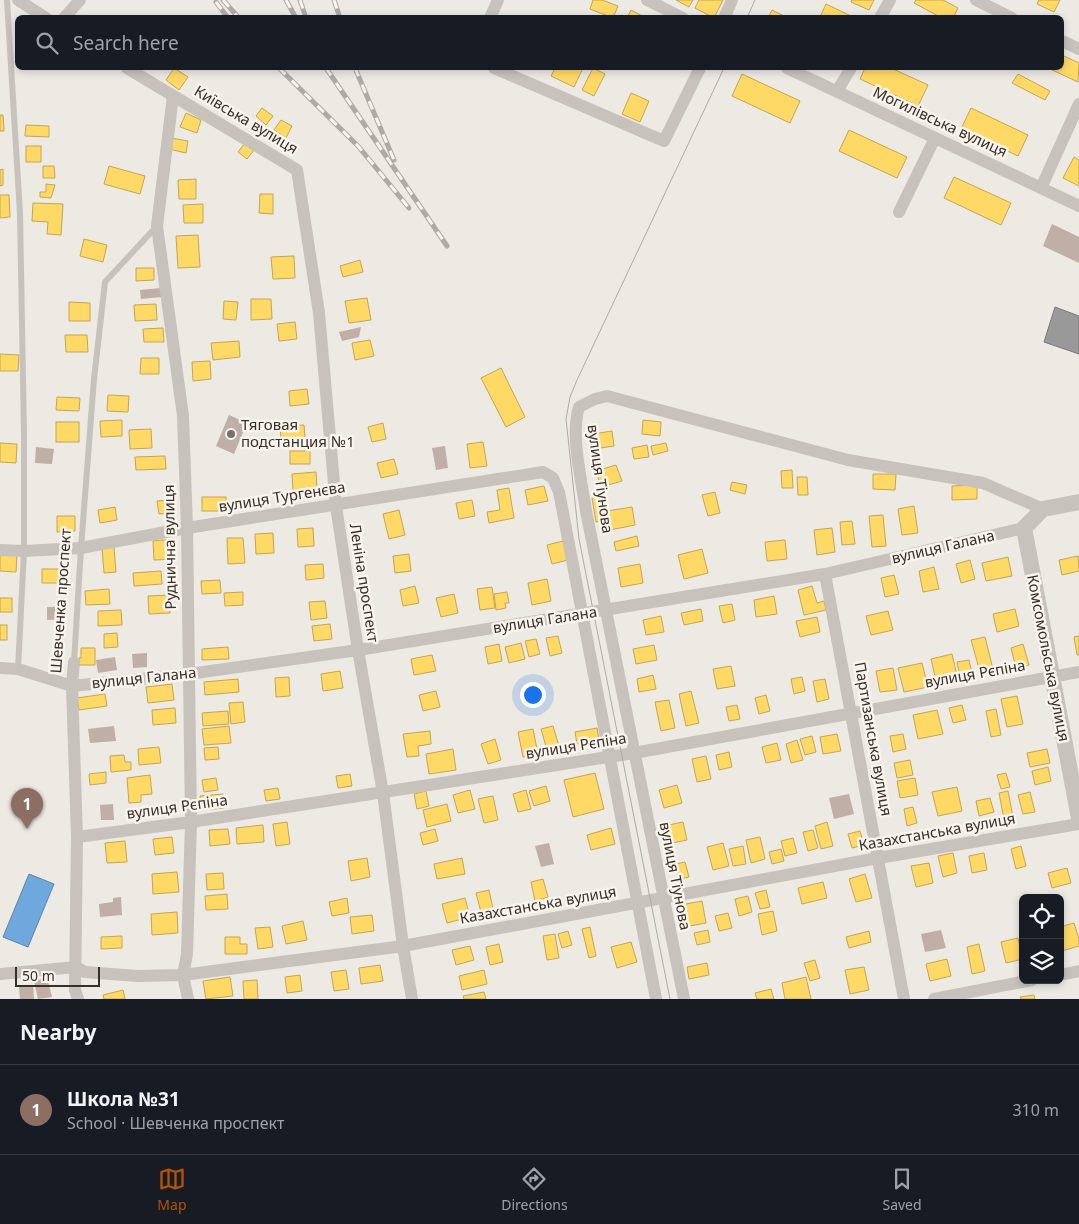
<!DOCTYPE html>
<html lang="en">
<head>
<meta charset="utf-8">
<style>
	:root { --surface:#171b24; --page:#20242c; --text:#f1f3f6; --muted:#9ea1a6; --line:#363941; --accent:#b45309 }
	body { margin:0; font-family:"Noto Sans",sans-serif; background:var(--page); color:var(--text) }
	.controls { position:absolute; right:15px; bottom:15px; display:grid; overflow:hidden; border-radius:8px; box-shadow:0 2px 8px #0003 }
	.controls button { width:45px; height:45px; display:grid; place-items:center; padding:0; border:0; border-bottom:1px solid var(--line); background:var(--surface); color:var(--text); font:25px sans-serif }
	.scale { position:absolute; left:15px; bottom:12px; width:85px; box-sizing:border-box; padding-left:5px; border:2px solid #372f2a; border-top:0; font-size:14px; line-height:18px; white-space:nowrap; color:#372f2a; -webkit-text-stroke:4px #f9f4ec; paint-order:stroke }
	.you { position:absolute; left:532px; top:694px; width:18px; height:18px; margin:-12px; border:4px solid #fff; border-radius:50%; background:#1a73e8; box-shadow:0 0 0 8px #1a73e833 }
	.badge { display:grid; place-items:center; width:32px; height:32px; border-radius:50%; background:var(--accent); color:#fff; font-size:16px; font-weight:700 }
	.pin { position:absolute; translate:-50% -41px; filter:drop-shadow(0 1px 2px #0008) }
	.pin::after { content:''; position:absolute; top:26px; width:18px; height:15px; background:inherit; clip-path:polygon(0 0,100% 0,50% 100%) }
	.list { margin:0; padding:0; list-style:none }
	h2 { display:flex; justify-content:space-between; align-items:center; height:65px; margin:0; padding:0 20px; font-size:21px }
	h2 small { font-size:16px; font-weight:400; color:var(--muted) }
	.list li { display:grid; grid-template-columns:32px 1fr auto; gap:15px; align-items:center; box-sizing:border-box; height:90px; padding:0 20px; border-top:1px solid var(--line) }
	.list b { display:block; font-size:19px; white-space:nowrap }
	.list p { margin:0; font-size:16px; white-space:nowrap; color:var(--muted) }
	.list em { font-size:16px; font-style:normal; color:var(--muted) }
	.icon { flex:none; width:28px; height:28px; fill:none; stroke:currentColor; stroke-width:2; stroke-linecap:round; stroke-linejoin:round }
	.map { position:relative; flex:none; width:1079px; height:999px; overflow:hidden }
	.search { position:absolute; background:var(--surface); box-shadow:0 2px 8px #0003; left:15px; right:15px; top:15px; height:55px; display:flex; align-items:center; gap:12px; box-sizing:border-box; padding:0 18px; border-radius:8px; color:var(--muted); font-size:19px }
	.sheet { height:155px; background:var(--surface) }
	nav { display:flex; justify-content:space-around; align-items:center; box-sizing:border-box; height:70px; border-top:1px solid var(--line); background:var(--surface); font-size:14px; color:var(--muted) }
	nav a { display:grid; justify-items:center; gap:2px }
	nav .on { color:var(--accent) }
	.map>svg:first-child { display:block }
	.homes { fill:#ffd966; stroke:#c3a654 }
	.schools { fill:#6fa8dc; stroke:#5e84a7 }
	.industry { fill:#999; stroke:#7c7978 }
	.building { fill:#bfafa6 }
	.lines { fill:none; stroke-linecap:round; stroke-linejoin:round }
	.service { stroke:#c7c2bc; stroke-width:6 }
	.minor { stroke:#c7c2bc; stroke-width:12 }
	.tertiary { stroke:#c7c2bc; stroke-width:16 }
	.tram { stroke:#afaaa6; stroke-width:1 }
	.rail-casing { stroke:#afaaa6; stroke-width:5 }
	.rail { stroke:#f9f4ec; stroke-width:3; stroke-dasharray:9; stroke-linecap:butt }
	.poi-dot { fill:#77706b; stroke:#f9f4ec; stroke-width:2 }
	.labels { text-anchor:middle; stroke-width:5; stroke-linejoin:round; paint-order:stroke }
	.street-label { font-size:15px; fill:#372f2a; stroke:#f9f4ec }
	.poi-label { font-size:15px; fill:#372f2a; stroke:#f9f4ec; text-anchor:start }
</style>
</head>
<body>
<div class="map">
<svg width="1079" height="999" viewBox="0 0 1079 999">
	<rect width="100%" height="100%" fill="#ede9e3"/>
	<g class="homes">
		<path d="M593,0H602L618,6L613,18L590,9Z"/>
		<path d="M676,0H693L689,7Z"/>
		<path d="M699,0H723L714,18L695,8Z"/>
		<path d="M852,0H874L869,10L851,2Z"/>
		<path d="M916,0H943L958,8L953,18H942L914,3Z"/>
		<path d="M1039,0H1060L1054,12L1037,4Z"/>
		<path d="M826,4L851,16L850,18L820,17Z"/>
		<path d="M631,10L646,18H627Z"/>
		<path d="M772,10L788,18H768Z"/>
		<path d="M1062,55L1079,63L1078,82L1048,68H1062Z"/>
		<path d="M174,68L188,77L179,90L166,80Z"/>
		<path d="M555,68H583L574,87L551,76Z"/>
		<path d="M593,68L605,74L594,96L582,90Z"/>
		<path d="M865,68H891L928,85L918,106L860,79Z"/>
		<path d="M742,74L800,101L790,123L732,96Z"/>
		<path d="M1018,74L1050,91L1045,100L1012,83Z"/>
		<path d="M631,93L649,101L640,122L622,114Z"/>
		<path d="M262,108L273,116L266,125L256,116Z"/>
		<path d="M971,108L1028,135L1018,156L961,129Z"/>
		<path d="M186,113L201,120L197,133L180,127Z"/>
		<path d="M0,115H3L4,131H0Z"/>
		<path d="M281,120L292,126L286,138L274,130Z"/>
		<path d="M26,125L49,126V137L25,136Z"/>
		<path d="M849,130L907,157L897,178L839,151Z"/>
		<path d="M171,138L188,141L186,153L169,149Z"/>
		<path d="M245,143L254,150L247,159L238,152Z"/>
		<rect x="26" y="146" width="15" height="16"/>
		<path d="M1074,157L1079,160V186L1063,178Z"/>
		<path d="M43,166H54L55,178H43Z"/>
		<path d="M109,166L145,176L140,194L104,184Z"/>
		<path d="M3,169V185L0,186V170Z"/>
		<path d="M954,177L1011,203L1001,225L944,198Z"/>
		<path d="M196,179V199H179L178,180Z"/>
		<path d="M46,184L55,185L51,198L40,197V192H46Z"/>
		<path d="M260,194H273V214L259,213Z"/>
		<path d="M0,195H9L10,217L0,218Z"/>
		<path d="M33,203L63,204L61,235L47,234L48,222L32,221Z"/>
		<path d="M203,204V223H184L183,205Z"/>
		<path d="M198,235L200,267L178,268L176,236Z"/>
		<path d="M84,239L107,245L103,262L80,256Z"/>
		<path d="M294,256L295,278L273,279L271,257Z"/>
		<path d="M360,260L363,272L343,277L340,266Z"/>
		<path d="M136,268H154V280L136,281Z"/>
		<path d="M367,298L371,320L349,323L345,301Z"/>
		<path d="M251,299H271L272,319L251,320Z"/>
		<path d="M224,301L238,302L236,320L223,319Z"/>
		<path d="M69,302L90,303V321H69Z"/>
		<path d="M156,304L157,320L135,321L134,305Z"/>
		<path d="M295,322L297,339L279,341L277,324Z"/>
		<path d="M163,328L164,342H144L143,329Z"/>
		<path d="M65,335H87L88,352H66Z"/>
		<path d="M370,340L374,356L355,360L352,343Z"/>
		<path d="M239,341L240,357L213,360L211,343Z"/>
		<path d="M0,354L19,355L18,371H0Z"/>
		<path d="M141,358H159V374H140Z"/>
		<path d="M210,361L211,379L193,381L192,362Z"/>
		<path d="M501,368L525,417L506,427L481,378Z"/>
		<path d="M307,389L309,404L290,406L289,391Z"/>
		<path d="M108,395L129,396L128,412L107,411Z"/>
		<path d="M57,397L80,398L79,411L56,410Z"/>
		<path d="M122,420V436L101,437L100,421Z"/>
		<path d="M643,420L661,422L660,436L642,434Z"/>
		<rect x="56" y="422" width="23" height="20"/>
		<path d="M383,423L386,439L372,442L368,427Z"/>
		<path d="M304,425L305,437L281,439L280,426Z"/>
		<path d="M151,429L152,448L130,449L129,430Z"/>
		<path d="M612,431L614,446L594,449L593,434Z"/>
		<path d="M483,442L487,466L470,468L467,444Z"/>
		<path d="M0,443L17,444L16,463L0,462Z"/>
		<path d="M666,443L668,451L653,455L651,446Z"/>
		<path d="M647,445L649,457L634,459L632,448Z"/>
		<rect x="290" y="451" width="20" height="13"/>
		<path d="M165,456L166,469L136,470L135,457Z"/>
		<path d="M394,459L398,474L381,478L377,463Z"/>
		<path d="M616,465L622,481L601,487L596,471Z"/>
		<path d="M792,470L793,488H782L781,471Z"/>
		<path d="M316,472L317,489L293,491L292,474Z"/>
		<path d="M873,474H896L895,490L873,489Z"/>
		<path d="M797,477H807L808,495H798Z"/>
		<path d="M732,482L747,485L745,494L730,490Z"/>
		<path d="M977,485V499L952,500V486Z"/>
		<path d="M544,486L548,501L528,505L525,490Z"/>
		<path d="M509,488L514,518L489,523L487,512L500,510L497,490Z"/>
		<path d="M715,492L720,513L708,516L702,495Z"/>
		<path d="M602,496L606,520L596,522L592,498Z"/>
		<rect x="202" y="497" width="24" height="14"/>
		<path d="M169,500L170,513L159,514L157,501Z"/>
		<path d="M472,500L475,516L459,519L456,503Z"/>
		<path d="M914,506L918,533L902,535L898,509Z"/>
		<path d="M115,507L117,520L100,523L98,510Z"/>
		<path d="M632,507L635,525L610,530L607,511Z"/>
		<path d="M399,510L405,535L389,539L383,514Z"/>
		<path d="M883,515L886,546L872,547L869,516Z"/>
		<path d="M57,516H75V531L57,532Z"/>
		<path d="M852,521L855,544L842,545L840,522Z"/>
		<path d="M313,528L314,546L298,547L297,529Z"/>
		<path d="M832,528L835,552L817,555L814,530Z"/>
		<path d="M273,533L274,553L256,554L255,534Z"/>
		<path d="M637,536L639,546L616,551L614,542Z"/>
		<path d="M227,538H243L245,563L228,564Z"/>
		<path d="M174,539L175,559L154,560L153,541Z"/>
		<path d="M785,540L787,559L767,561L765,542Z"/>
		<path d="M563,541L568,560L552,564L547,545Z"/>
		<path d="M114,547L116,572L104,573L102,548Z"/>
		<path d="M702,549L708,573L684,579L678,555Z"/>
		<path d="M0,554H17L16,572L0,571Z"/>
		<path d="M409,554L411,571L395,573L393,556Z"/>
		<path d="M1078,556L1079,571L1062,575L1059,560Z"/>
		<path d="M1008,557L1012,576L986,581L982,563Z"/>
		<path d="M970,560L975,579L961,583L956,564Z"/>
		<path d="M323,564L324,578L306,580L305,565Z"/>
		<path d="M640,564L643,583L621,587L618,568Z"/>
		<path d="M934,567L939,589L923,592L919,571Z"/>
		<rect x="42" y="569" width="18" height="14"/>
		<path d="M161,571L162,584L134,586L133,573Z"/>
		<path d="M894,575L899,594L885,597L881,578Z"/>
		<path d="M547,579L551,601L532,605L528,583Z"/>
		<path d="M220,580L221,593L202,594L201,581Z"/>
		<path d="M415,586L419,603L403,606L400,590Z"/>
		<path d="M812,586L817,603L824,601L826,610L804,615L798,590Z"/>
		<path d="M492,587L495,608L480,610L477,589Z"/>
		<path d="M109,589L110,604L86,605L85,591Z"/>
		<path d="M243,592V605L225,606L224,593Z"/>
		<path d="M507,592L509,603H505L506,608L496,610L494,594Z"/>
		<path d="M454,594L458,613L441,617L436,598Z"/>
		<path d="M170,595V613L149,614L148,596Z"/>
		<path d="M774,596L777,614L756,617L754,600Z"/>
		<rect x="0" y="598" width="12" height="14"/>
		<path d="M325,601L327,618L311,620L309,602Z"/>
		<path d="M732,604L735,620L723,623L719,606Z"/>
		<path d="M701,609L703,621L684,625L681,613Z"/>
		<path d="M1015,609L1019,626L997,632L993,614Z"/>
		<path d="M121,610L122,625L98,626V611Z"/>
		<path d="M888,611L893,630L871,635L866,616Z"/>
		<path d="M661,616L664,632L646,635L643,620Z"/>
		<path d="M817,617L820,632L800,637L796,621Z"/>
		<path d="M330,624L332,639L314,641L312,626Z"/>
		<rect x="0" y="625" width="7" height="15"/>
		<path d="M117,633L118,647L104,648V634Z"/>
		<path d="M558,636L562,653L550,656L546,638Z"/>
		<path d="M1079,636V655H1077L1074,637Z"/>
		<path d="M985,637L993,669L980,672L971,640Z"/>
		<path d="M536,639L540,654L529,657L525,641Z"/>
		<path d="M521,643L525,659L509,663L505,647Z"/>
		<path d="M499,644L502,661L488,664L485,647Z"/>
		<path d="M1023,644L1029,665L1016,668L1011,648Z"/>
		<path d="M654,645L657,660L636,664L633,649Z"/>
		<path d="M228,647L229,659L202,660V649Z"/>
		<path d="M81,648H95V665H79V658H81Z"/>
		<path d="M952,654L958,680L937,685L931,659Z"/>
		<path d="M432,655L436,671L414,675L411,659Z"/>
		<path d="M969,660L972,673L960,676L957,662Z"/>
		<path d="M922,663L928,687L904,692L898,668Z"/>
		<path d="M731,666L735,686L717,689L713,669Z"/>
		<path d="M893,668L897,690L880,692L876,671Z"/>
		<path d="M340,671L343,688L323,691L321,674Z"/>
		<path d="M653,675L656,689L639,692L637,679Z"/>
		<path d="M289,677L290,696L276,697L275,678Z"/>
		<path d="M802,677L805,691L794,694L791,679Z"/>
		<path d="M238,679L239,692L205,695L204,682Z"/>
		<path d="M825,679L829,699L817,702L813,681Z"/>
		<path d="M172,684L174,700L148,703L146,687Z"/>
		<path d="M436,691L440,707L423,711L419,695Z"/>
		<path d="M691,691L699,723L686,726L679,694Z"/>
		<path d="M105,694L107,706L79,710L77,698Z"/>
		<path d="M766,695L770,711L759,714L755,698Z"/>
		<path d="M1017,696L1023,724L1007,727L1001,699Z"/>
		<path d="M669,700L675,728L661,731L655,702Z"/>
		<path d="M243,702L245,722L231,724L229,703Z"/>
		<path d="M737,705L740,719L729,721L726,707Z"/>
		<path d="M962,705L966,720L953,723L949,708Z"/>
		<path d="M175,708L176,723L153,725L152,710Z"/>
		<path d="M996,709L1001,735L991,737L986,711Z"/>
		<path d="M937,710L943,734L918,739L913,715Z"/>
		<path d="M228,711L229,724L203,726L202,713Z"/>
		<path d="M229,726L231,743L204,745L202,729Z"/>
		<path d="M553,726L559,746L547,750L541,729Z"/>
		<path d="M597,728L599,740L577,744L575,732Z"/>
		<path d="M533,729L538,754L523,757L518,732Z"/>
		<path d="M430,731L431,744L418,746L419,756L407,757L403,734Z"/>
		<path d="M837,734L841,751L823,754L820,737Z"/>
		<path d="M903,734L906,749L893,752L890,736Z"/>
		<path d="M812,736L816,752L805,755L800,739Z"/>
		<path d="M495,739L501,760L488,764L481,744Z"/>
		<path d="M797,740L803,760L791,763L786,744Z"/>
		<path d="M777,743L781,760L766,763L762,747Z"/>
		<path d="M159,747L161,763L139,765L138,749Z"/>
		<path d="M218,747L219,759L205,760L204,748Z"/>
		<path d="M453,749L456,770L429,774L426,754Z"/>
		<path d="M1047,749L1050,763L1030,767L1027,753Z"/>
		<path d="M729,752L732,767L719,770L716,755Z"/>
		<path d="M124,755L125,762H131V770L111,772L110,756Z"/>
		<path d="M706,756L711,779L697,782L692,759Z"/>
		<path d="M910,760L913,775L897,778L894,763Z"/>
		<path d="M1048,767L1051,781L1035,785L1032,771Z"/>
		<path d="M106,772V783L90,785L89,774Z"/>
		<path d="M595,773L604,809L573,817L564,780Z"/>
		<path d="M1006,773L1010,787L1001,789L997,775Z"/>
		<path d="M350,774L352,786L338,788L336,776Z"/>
		<path d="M150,775L152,794L141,795V802L129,803L127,778Z"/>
		<path d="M216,778L218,790L204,792L202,780Z"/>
		<path d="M915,778L918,795L900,798L897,781Z"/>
		<path d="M677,785L682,803L664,808L659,790Z"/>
		<path d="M546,786L550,801L534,806L529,791Z"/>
		<path d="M957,787L962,811L938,816L932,792Z"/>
		<path d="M278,788L280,799L266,801L264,790Z"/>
		<path d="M470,790L475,809L458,813L453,795Z"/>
		<path d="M526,790L531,809L518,812L513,794Z"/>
		<path d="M426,791L429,806L417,809L414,794Z"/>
		<path d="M1008,791L1013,817L1004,819L999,793Z"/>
		<path d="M1030,792L1035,812L1023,814L1018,795Z"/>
		<path d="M223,794L224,808L201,810L200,796Z"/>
		<path d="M493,796L498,820L484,823L478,799Z"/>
		<path d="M990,798L994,812L979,816L976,801Z"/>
		<path d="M447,804L451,821L427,827L423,810Z"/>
		<path d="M913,807L917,823L907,826L904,809Z"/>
		<path d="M287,822L290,844L276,846L273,824Z"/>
		<path d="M683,822L687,840L668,844L664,826Z"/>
		<path d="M827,822L833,846L821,849L815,826Z"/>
		<path d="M263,825L264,842L237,844L236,828Z"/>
		<path d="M611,828L615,844L591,850L587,835Z"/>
		<path d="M228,829L230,844L210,846L209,830Z"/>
		<path d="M435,829L438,841L423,845L420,833Z"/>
		<path d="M813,830L818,848L808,851L803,832Z"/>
		<path d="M860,831L864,845L852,848L848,834Z"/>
		<path d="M172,837L174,853L155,855L153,839Z"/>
		<path d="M760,837L765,859L751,863L746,840Z"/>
		<path d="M793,838L797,853L785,856L781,841Z"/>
		<path d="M125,841L127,862L107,863L105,843Z"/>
		<path d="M723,843L729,866L713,870L707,847Z"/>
		<path d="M743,846L746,864L733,866L729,849Z"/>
		<path d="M1021,846L1026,866L1016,869L1011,849Z"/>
		<path d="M781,849L784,861L772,864L769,852Z"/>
		<path d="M953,853L957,873L943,877L938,856Z"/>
		<path d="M984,853L987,870L972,873L969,856Z"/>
		<path d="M367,858L370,877L351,881L348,861Z"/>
		<path d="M462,858L465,874L437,879L434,864Z"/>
		<path d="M685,862L689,877L680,879L676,864Z"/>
		<path d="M929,863L933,883L916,887L911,866Z"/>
		<path d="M1067,868L1071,883L1052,888L1048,873Z"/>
		<path d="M177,872L179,892L153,894L152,874Z"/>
		<path d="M223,873L224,889L207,890L206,874Z"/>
		<path d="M865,874L872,898L856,902L849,879Z"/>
		<path d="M543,879L548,897L535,901L531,882Z"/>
		<path d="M823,882L827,898L802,904L798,888Z"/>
		<path d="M489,890L493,909L481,912L476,893Z"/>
		<path d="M766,890L770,907L760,909L755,893Z"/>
		<path d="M227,894L228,909L206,910L205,896Z"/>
		<path d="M748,896L752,912L739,916L735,899Z"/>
		<path d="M347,898L349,913L332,916L329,902Z"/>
		<path d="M465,898L470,917L447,923L442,904Z"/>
		<path d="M702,901L706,923L679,928L675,906Z"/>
		<path d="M773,911L777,931L762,935L758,914Z"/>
		<path d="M177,912L178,933L152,935L151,914Z"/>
		<path d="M728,913L732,928L719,931L715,916Z"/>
		<path d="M372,915L374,931L352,934L350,917Z"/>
		<path d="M303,921L307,940L286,944L282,926Z"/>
		<path d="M1074,923L1079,939V946L1062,951L1060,927Z"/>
		<path d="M270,927L273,947L258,949L255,928Z"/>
		<path d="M590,927L596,956L589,958L582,929Z"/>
		<path d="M708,930L710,942L697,945L694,933Z"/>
		<path d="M568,931L572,945L562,948L558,934Z"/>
		<path d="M869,931L871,942L849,948L846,937Z"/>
		<path d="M555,934L559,958L547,960L543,936Z"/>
		<path d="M122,936V948L101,949V937Z"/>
		<path d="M225,937H240V944H247V954H225Z"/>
		<path d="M1018,938L1023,959L1006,963L1001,942Z"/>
		<path d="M631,942L637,962L617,968L611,947Z"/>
		<path d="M499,944L503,962L490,965L486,947Z"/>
		<path d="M979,944L985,971L972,974L967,947Z"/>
		<path d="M470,946L474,960L456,965L452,950Z"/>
		<path d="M947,959L951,976L930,981L926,964Z"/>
		<path d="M815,960L820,978L810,981L804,963Z"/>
		<path d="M707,963L709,975L689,979L687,967Z"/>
		<path d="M380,965L383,981L361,984L359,968Z"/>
		<path d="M864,967L869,990L850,994L845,970Z"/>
		<path d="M346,970L349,989L334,991L331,972Z"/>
		<path d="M484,970L487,984L462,990L459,976Z"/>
		<path d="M300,975L302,991L287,993L285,977Z"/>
		<path d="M230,977L233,996L206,999L203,981Z"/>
		<path d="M806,977L811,999H785L782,983Z"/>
		<path d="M257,980L258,999H244L243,981Z"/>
		<path d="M771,989L774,999H757L755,993Z"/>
		<path d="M123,990L125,999H104L103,995Z"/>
		<path d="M484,992L486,999H464L463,996Z"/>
		<path d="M1034,995L1035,999H1021L1020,997Z"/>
	</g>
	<path class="schools" d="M29,874L54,884L28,947L3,937Z"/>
	<path class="industry" d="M1055,307L1079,316V354L1044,342Z"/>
	<g class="building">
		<path d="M1052,224L1079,237V263L1043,246Z"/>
		<path d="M161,288V297L141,299L140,290Z"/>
		<path d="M361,327L359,337L342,341L339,332Z"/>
		<path d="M229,415L247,423L234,454L216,446Z"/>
		<path d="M445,446L448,468L436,470L432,448Z"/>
		<path d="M36,447L54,449L52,464L35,463Z"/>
		<path d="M47,607H66V619L47,620Z"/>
		<path d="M147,653V667L133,668L132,654Z"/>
		<path d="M115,657L117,670L98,673L96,660Z"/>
		<path d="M114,726L116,741L90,743L88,729Z"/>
		<path d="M849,794L854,814L834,819L829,798Z"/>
		<path d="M113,804L114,820H101L100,805Z"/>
		<path d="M549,843L554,864L541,867L535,846Z"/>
		<path d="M121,897L122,915L100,917L99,904L113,902V898Z"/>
		<path d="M941,930L946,948L925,952L921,934Z"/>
		<path d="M47,978L52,997L38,999L34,981Z"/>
		<path d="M33,985L34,999H20L19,987Z"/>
	</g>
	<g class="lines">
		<g class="service">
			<path d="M7,0L20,213L24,435V551L18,669"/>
			<path d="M74,662L81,548L94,379L105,282L156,227"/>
		</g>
		<g class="minor">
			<path d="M18,0L46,18"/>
			<path d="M647,0L683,18"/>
			<path d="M976,0L1012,18"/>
			<path d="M64,18L80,0"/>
			<path d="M490,18L498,0"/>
			<path d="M724,18L732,0"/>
			<path d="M880,18L890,0"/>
			<path d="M1062,41L1079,49"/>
			<path d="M127,68L297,170L319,313L336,506L358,650L383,793L403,946L412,999"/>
			<path d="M494,68L664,141L700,68"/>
			<path d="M787,68L1079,206"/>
			<path d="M837,91L851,68"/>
			<path d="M173,96L157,226L183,416L187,528L191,822L187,954L183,975L188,999"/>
			<path d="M1041,188L1079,104"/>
			<path d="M899,212L935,138"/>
			<path d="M0,550L24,551L81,548L187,528L543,472L553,478L559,492L656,999"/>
			<path d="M825,574L904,999"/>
			<path d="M74,662L72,686L77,837L75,990L78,999"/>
			<path d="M0,668L18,669L72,686L189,674L358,650L825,574L1024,528"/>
			<path d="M77,837L191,822L634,753L1079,672"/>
			<path d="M0,974L76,967L85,972L137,976L183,975L403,946L878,858L1079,824"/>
			<path d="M1060,975L1079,971"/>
			<path d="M684,999L586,511C582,481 570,436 579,407L595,399L607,396L848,460L983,483L1043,509"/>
			<path d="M934,999L1032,980"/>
		</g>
		<path class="tertiary" d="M1079,502L1043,509L1024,528L1079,818"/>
		<g class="tram">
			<path d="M747,18L755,0"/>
			<path d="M670,999L579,539L566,419L570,397L577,380L724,68"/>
		</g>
		<defs>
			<g id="rail">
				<path d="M223,0L239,18"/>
				<path d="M286,0L296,18"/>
				<path d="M300,0L306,18"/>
				<path d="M334,0L340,18"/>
				<path d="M216,2L228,18"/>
				<path d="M279,68L358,146L409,208"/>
				<path d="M326,68L447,246"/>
				<path d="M355,68L394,160"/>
			</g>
		</defs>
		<use href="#rail" class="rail-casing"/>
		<use href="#rail" class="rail"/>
	</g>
	<circle class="poi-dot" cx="231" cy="434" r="5"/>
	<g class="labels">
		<g class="street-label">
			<text transform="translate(246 120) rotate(31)" y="5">Київська вулиця</text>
			<text transform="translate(940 122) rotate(25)" y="5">Могилівська вулиця</text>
			<text transform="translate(600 479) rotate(82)" y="5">вулиця Тіунова</text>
			<text transform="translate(282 497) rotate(-9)" y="5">вулиця Тургенєва</text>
			<text transform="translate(170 547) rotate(-91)" y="5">Руднична вулиця</text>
			<text transform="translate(943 547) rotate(-13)" y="5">вулиця Галана</text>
			<text transform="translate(364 583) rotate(81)" y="5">Леніна проспект</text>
			<text transform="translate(61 601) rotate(-86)" y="5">Шевченка проспект</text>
			<text transform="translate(545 620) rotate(-9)" y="5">вулиця Галана</text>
			<text transform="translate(1048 658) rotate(79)" y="5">Комсомольська вулиця</text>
			<text transform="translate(975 674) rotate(-10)" y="5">вулиця Рєпіна</text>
			<text transform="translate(144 678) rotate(-6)" y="5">вулиця Галана</text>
			<text transform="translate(873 739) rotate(80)" y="5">Партизанська вулиця</text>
			<text transform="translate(576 746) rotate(-9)" y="5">вулиця Рєпіна</text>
			<text transform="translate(177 807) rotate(-8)" y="5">вулиця Рєпіна</text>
			<text transform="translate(937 832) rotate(-10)" y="5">Казахстанська вулиця</text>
			<text transform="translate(675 876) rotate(79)" y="5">вулиця Тіунова</text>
			<text transform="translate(538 905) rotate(-10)" y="5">Казахстанська вулиця</text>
		</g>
		<g class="poi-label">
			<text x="241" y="430">Тяговая<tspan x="241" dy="17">подстанция №1</tspan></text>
		</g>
	</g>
</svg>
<div class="controls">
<button><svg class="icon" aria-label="locate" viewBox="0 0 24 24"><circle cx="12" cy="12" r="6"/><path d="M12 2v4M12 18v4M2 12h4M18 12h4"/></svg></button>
<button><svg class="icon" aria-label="layers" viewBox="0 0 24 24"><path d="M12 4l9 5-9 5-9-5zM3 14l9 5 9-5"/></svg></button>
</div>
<div class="scale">50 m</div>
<div class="you"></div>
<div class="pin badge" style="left:27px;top:829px;background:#8d6e63">1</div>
<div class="search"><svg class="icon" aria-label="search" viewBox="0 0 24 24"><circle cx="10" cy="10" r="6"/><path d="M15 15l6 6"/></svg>Search here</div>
</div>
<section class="sheet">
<h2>Nearby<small></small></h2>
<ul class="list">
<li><span class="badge" style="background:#8d6e63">1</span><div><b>Школа №31</b><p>School · Шевченка проспект</p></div><em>310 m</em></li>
</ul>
</section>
<nav>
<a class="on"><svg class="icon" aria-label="map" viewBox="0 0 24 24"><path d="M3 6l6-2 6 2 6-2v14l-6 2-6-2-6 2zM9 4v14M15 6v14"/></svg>Map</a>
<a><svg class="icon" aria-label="directions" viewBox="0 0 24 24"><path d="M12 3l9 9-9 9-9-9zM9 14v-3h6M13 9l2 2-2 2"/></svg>Directions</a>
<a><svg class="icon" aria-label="saved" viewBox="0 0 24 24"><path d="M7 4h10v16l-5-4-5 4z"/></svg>Saved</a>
</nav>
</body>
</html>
